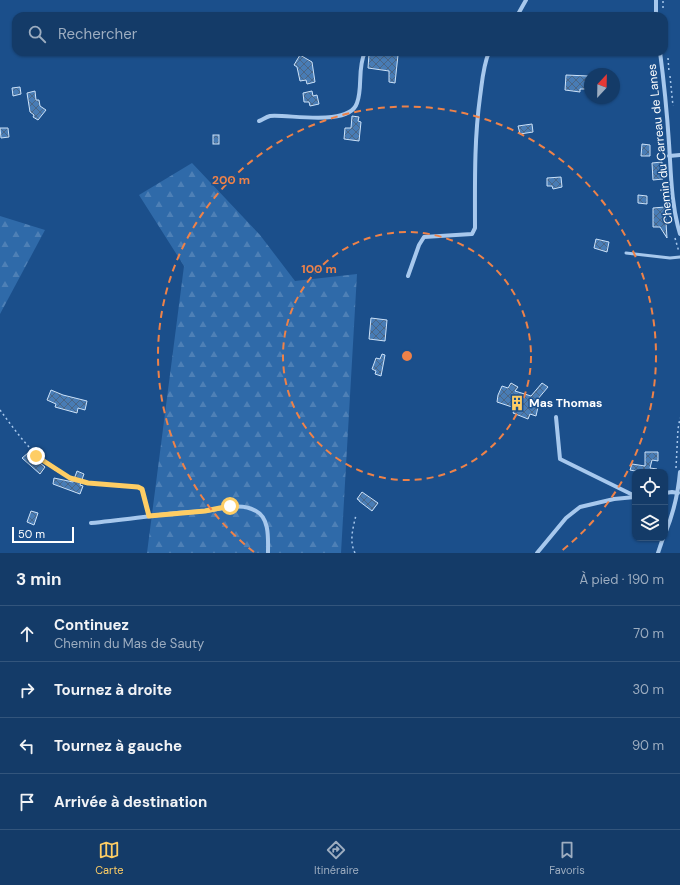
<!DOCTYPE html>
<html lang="fr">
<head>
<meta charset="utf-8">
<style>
	:root { --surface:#143b68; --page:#214671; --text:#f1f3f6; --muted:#9dadc0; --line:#33557c; --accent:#fecd64 }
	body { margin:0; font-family:"DM Sans",sans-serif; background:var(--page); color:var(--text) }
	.controls { position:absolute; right:12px; bottom:12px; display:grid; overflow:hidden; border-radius:8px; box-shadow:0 1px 3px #0004 }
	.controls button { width:36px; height:36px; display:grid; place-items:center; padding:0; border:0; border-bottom:1px solid var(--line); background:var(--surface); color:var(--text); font:20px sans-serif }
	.compass { position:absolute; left:584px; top:68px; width:36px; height:36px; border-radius:50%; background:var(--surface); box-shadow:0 1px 3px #0004; rotate:22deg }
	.scale { position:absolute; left:12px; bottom:10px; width:62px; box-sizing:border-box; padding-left:4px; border:2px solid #fff; border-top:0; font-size:11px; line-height:14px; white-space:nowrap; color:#fff; -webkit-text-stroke:3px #1b4f8b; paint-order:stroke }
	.stop { position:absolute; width:12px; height:12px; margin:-9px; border:3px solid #fecd64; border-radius:50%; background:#fff }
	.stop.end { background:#fecd64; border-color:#fff; box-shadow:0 1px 4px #0008 }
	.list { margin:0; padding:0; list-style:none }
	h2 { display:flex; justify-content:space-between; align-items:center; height:52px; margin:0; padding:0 16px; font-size:17px }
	h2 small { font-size:13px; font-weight:400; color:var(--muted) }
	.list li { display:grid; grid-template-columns:26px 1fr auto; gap:12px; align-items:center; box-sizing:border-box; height:56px; padding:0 16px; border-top:1px solid var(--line) }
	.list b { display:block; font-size:15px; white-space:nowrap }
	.list p { margin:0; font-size:13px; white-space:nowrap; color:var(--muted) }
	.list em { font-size:13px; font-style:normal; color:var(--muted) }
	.icon { flex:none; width:22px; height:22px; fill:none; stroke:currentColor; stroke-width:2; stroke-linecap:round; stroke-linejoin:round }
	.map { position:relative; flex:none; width:680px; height:553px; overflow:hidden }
	.search { position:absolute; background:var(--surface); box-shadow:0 1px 3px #0004; left:12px; right:12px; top:12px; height:44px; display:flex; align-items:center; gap:10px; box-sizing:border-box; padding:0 14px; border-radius:12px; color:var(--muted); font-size:15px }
	.sheet { height:276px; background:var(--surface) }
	nav { display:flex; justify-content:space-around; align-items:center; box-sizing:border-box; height:56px; border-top:1px solid var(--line); background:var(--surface); font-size:11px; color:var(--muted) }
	nav a { display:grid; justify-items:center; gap:2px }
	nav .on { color:var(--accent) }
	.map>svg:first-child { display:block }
	.forest { fill:url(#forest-firs) }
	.building { fill:url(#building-cross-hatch); stroke:#cce2f9 }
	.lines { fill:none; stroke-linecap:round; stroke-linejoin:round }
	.path { stroke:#a7c8ed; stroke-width:1.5; stroke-dasharray:2 3; stroke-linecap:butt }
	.lane { stroke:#a7c8ed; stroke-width:3 }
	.street { stroke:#a7c8ed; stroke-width:4 }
	.route { stroke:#fecd64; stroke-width:5 }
	.ring { fill:none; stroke:#ee8249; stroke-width:2; stroke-dasharray:7 5 }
	.labels { text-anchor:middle; stroke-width:3; stroke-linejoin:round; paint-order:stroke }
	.street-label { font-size:12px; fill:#fff; stroke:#1b4f8b }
	.poi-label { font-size:12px; font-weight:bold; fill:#fff; stroke:#1b4f8b; text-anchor:start }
	.centre { fill:#ee8249; stroke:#1b4f8b; stroke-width:2 }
	.ring-label { font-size:12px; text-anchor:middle; font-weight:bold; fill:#ee8249; stroke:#1b4f8b; stroke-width:3; stroke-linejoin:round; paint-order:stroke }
</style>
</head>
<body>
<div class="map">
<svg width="680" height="553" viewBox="0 0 680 553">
	<defs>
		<pattern id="forest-firs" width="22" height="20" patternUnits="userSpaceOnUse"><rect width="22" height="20" fill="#2f6aa9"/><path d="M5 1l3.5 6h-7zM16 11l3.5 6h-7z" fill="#4e80b6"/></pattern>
		<pattern id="building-cross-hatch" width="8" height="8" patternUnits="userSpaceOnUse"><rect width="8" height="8" fill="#487cb5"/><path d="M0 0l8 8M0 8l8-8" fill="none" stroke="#4a6686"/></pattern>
	</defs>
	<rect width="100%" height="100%" fill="#1b4f8b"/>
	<g class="forest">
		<path d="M192,163L260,235L295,281L357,274L341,553H147L184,266L139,195Z"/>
		<path d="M0,216L45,230L0,314Z"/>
	</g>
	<g class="building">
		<path d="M369,54L398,55L395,83L389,82V71L368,68Z"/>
		<path d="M300,55L312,62L315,82L307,84L306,80L300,81L297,67L294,65Z"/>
		<path d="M566,75L588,76L586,89H580V92L565,90Z"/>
		<path d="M20,87L21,94L13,96L12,88Z"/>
		<path d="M35,91L36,100H39L40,106L46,110L38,120L33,117L34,115L30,112L27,93Z"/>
		<path d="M312,91L313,96L317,95L319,104L310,106L309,102H304L303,93Z"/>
		<path d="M352,116L359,117L358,121L361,122L359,141L344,139L345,128H351Z"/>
		<path d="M532,124L533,132L520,134L518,126Z"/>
		<path d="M0,128H8L9,137L1,138Z"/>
		<rect x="213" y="135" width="6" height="9"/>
		<path d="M642,144L650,145V156H641Z"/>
		<path d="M662,162L663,179L653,180L652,163Z"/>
		<path d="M561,177L562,187L553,189L552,186H547V178Z"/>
		<path d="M638,195L647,196V204L638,203Z"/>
		<path d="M665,207L667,238L660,227H653V208Z"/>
		<path d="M596,239L609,242L607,252L594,248Z"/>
		<path d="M371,318L387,320L385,341L369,339Z"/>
		<path d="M382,354L385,355L381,376L375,374L376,371L372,369L376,358L380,359Z"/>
		<path d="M511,383L518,387L515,391L531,396L542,383L548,387L537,400L538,407L536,416L530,414L528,419L513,413L515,408L497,402L498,395L502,386L508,388Z"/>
		<path d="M51,390L63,395L87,401L85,410L78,408L77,413L55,407L56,404L47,400Z"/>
		<path d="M645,452H658V461L652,460L650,468L657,469L656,472H640L630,470L632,464L645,466Z"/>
		<path d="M28,453L45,467L40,474L22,458Z"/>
		<path d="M77,471L84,474L80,485L83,486L80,494L53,484L54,478L73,482Z"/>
		<path d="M362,492L378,503L372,511L359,501V500L357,499Z"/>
		<path d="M31,511L38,513L34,525L27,522Z"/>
	</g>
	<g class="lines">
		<g class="path">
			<path d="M663,8V0"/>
			<path d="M664,34L666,49"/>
			<path d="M668,58L669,72"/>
			<path d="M670,76L673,106"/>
			<path d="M675,238L679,252"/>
			<path d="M0,410C23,441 47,476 88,483C104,485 121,486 137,487L142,489L148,511"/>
			<path d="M676,468L678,429L680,418"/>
			<path d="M355,553C349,541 353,528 356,515"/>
		</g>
		<path class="lane" d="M626,253L670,258L680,257"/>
		<g class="street">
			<path d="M517,16L526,0"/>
			<path d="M656,16V0"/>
			<path d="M660,52C664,82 667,113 669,143C671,173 671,204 680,234"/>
			<path d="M259,121C262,120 266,117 270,116C289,114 349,127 357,103C363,87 357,69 365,52"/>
			<path d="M669,156L680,155"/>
			<path d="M408,276L419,245L424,237L472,234L475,228C475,184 474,141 480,97C482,83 483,66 489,52"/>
			<path d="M556,417L560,459L635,496"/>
			<path d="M665,493L672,492L678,493"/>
			<path d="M91,523C120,520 149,516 177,513C186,512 196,512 205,511C222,509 240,502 256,511C270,518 268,540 268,553"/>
			<path d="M665,534C674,512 678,495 680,472"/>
			<path d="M537,553L566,518L580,507L614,499L635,497"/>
			<path d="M658,553L663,538"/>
		</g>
	</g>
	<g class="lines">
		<path class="route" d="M36,456L70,478L88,483L138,487L142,489L149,516L205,511L230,506"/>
	</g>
	<g class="ring">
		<circle cx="407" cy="356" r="124"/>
		<path d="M254 552A249 249 0 1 1 560 552"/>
	</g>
	<defs>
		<symbol id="building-bare" viewBox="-9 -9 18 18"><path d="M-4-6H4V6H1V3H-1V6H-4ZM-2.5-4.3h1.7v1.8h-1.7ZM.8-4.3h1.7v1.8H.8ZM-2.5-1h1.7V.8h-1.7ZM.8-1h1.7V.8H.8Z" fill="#fecd64" stroke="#1b4f8b" stroke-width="2.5" paint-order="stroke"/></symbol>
	</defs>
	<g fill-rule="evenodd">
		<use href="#building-bare" x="506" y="392" width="22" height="22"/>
	</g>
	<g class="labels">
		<g class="street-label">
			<text transform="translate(660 144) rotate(-96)" y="4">Chemin du Carreau de Lanes</text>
		</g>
		<g class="poi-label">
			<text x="529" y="407">Mas Thomas</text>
		</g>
	</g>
	<circle cx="407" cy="356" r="6" class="centre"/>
	<g class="ring-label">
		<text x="231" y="184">200 m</text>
		<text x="319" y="273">100 m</text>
	</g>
</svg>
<div class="controls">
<button><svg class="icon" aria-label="locate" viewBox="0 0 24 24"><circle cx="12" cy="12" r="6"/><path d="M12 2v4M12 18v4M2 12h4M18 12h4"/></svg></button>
<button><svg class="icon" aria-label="layers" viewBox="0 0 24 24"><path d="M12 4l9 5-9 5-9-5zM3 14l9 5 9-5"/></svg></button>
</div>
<svg class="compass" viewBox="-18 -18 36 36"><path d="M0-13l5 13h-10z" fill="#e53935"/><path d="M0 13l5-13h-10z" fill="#9dadc0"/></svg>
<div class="scale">50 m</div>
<div class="stop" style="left:230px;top:506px"></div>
<div class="stop end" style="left:36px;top:456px"></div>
<div class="search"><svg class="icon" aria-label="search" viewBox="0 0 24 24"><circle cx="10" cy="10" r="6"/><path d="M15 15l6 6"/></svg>Rechercher</div>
</div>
<section class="sheet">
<h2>3 min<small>À pied · 190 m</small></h2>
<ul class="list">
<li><svg class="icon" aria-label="ahead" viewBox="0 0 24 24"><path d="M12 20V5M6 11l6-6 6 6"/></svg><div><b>Continuez</b><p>Chemin du Mas de Sauty</p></div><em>70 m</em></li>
<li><svg class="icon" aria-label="right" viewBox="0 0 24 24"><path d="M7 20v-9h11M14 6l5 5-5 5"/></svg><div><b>Tournez à droite</b></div><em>30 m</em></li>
<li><svg class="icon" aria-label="left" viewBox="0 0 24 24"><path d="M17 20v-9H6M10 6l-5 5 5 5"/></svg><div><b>Tournez à gauche</b></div><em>90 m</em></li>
<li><svg class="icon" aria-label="arrive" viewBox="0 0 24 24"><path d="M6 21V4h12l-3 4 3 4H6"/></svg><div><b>Arrivée à destination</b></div></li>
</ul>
</section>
<nav>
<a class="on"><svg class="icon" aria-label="map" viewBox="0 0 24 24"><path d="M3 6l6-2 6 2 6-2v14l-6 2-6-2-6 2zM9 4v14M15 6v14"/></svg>Carte</a>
<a><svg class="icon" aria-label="directions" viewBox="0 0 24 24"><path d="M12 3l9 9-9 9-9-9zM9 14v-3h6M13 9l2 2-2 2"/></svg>Itinéraire</a>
<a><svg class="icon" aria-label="saved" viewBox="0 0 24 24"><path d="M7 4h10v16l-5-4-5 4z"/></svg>Favoris</a>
</nav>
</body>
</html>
